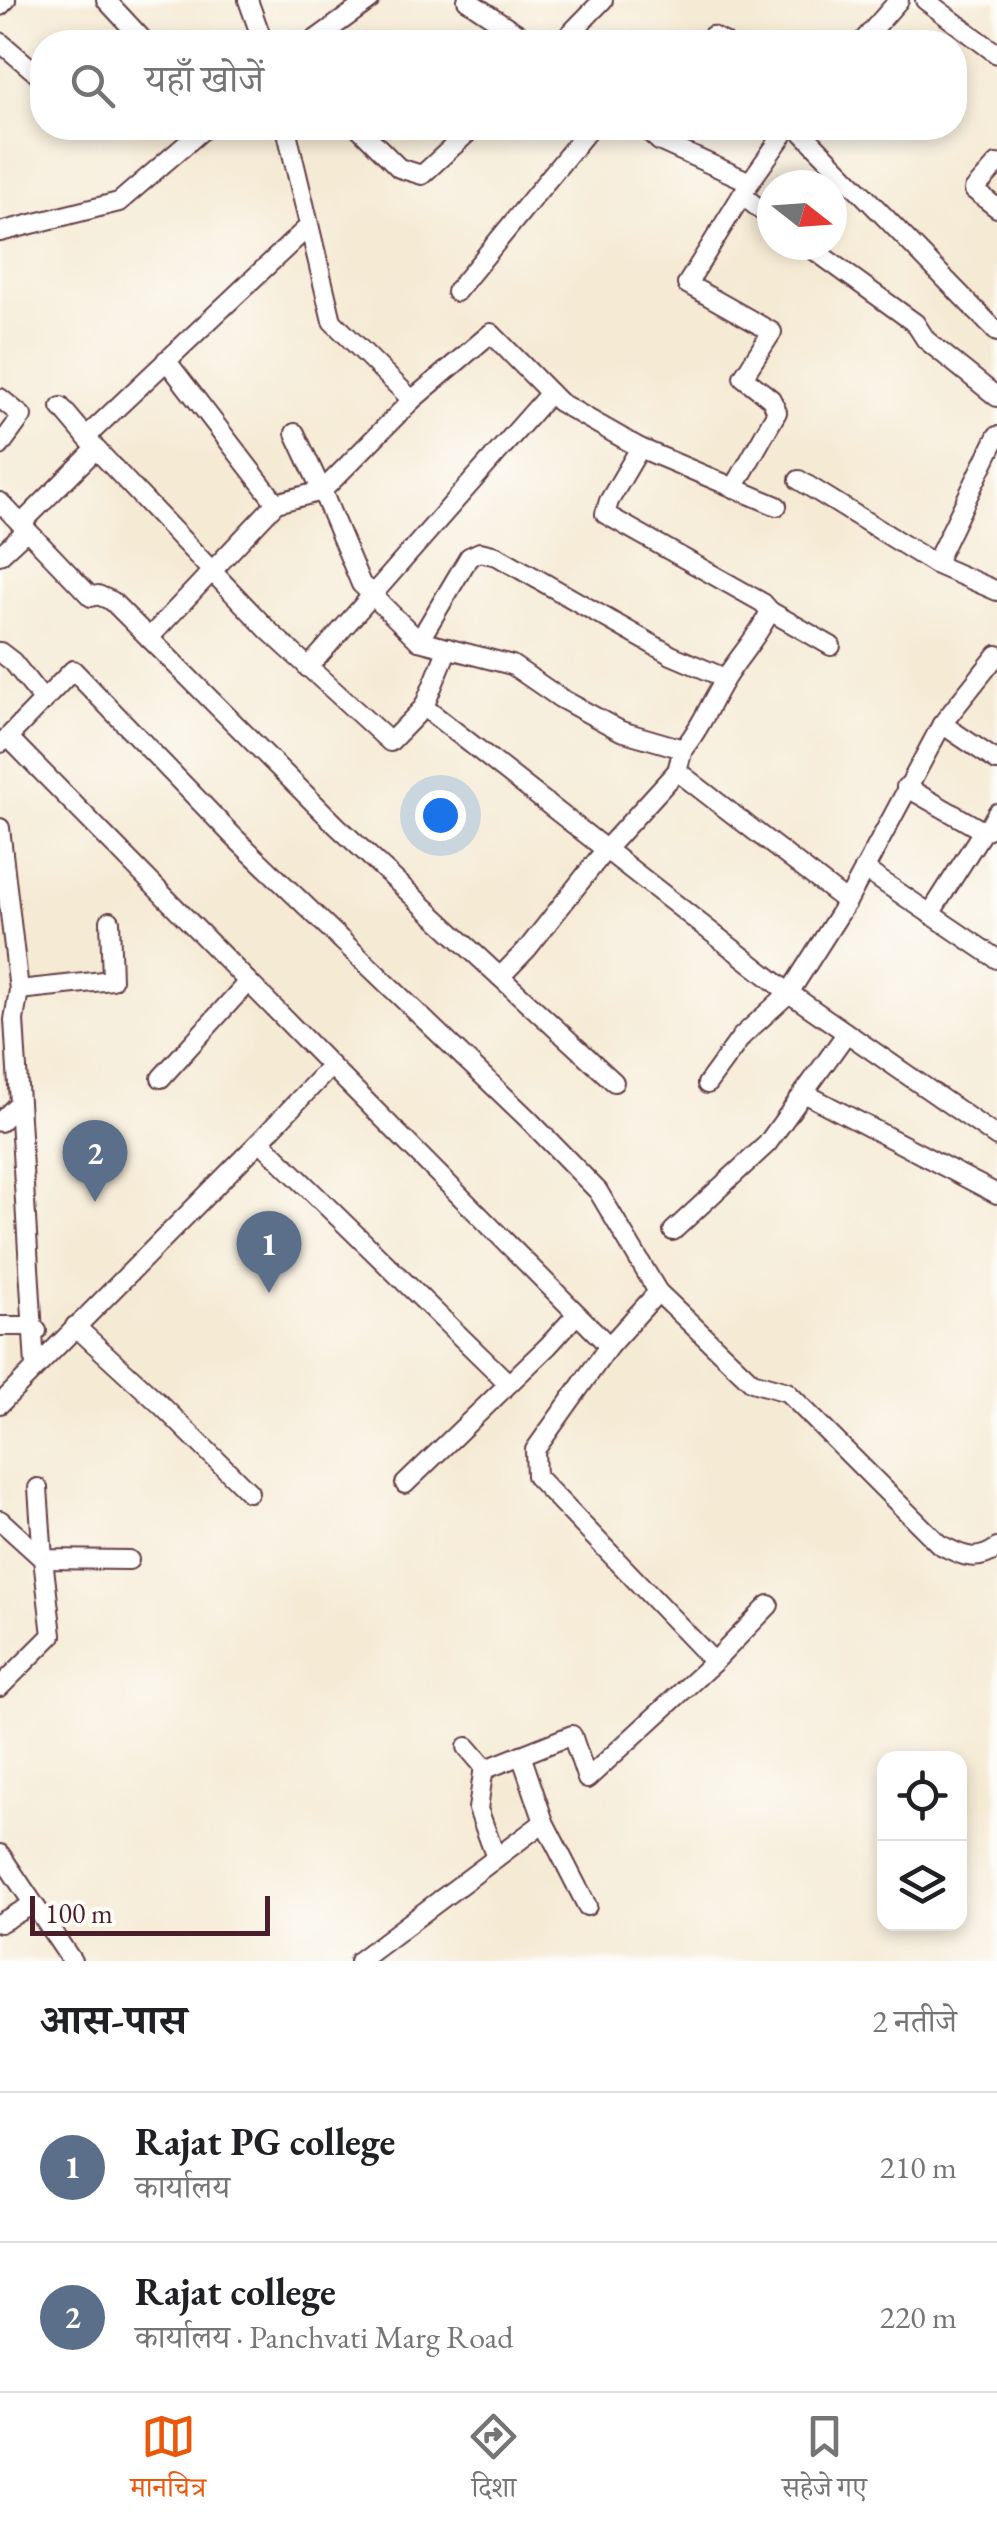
<!DOCTYPE html>
<html lang="hi">
<head>
<meta charset="utf-8">
<style>
	:root { --surface:#fff; --page:#f6f6f6; --text:#202124; --muted:#757577; --line:#e0e0e0; --accent:#ea580c }
	body { margin:0; font-family:"EB Garamond","Noto Serif Devanagari",serif; background:var(--page); color:var(--text) }
	.controls { position:absolute; right:30px; bottom:30px; display:grid; overflow:hidden; border-radius:20px; box-shadow:0 5px 15px #0003 }
	.controls button { width:90px; height:90px; display:grid; place-items:center; padding:0; border:0; border-bottom:2px solid var(--line); background:var(--surface); color:var(--text); font:50px sans-serif }
	.compass { position:absolute; left:757px; top:170px; width:90px; height:90px; border-radius:50%; background:var(--surface); box-shadow:0 5px 15px #0003; rotate:107deg }
	.scale { position:absolute; left:30px; bottom:25px; width:240px; box-sizing:border-box; padding-left:10px; border:5px solid #4a1f2b; border-top:0; font-size:28px; line-height:35px; white-space:nowrap; color:#4a1f2b; -webkit-text-stroke:8px #fdfcf7; paint-order:stroke }
	.you { position:absolute; left:440px; top:815px; width:35px; height:35px; margin:-25px; border:8px solid #fff; border-radius:50%; background:#1a73e8; box-shadow:0 0 0 15px #1a73e833 }
	.badge { display:grid; place-items:center; width:65px; height:65px; border-radius:50%; background:var(--accent); color:#fff; font-size:32px; font-weight:700 }
	.pin { position:absolute; translate:-50% -82px; filter:drop-shadow(0 2px 5px #0008) }
	.pin::after { content:''; position:absolute; top:52px; width:35px; height:30px; background:inherit; clip-path:polygon(0 0,100% 0,50% 100%) }
	.list { margin:0; padding:0; list-style:none }
	h2 { display:flex; justify-content:space-between; align-items:center; height:130px; margin:0; padding:0 40px; font-size:42px }
	h2 small { font-size:32px; font-weight:400; color:var(--muted) }
	.list li { display:grid; grid-template-columns:65px 1fr auto; gap:30px; align-items:center; box-sizing:border-box; height:150px; padding:0 40px; border-top:2px solid var(--line) }
	.list b { display:block; font-size:38px; white-space:nowrap }
	.list p { margin:0; font-size:32px; white-space:nowrap; color:var(--muted) }
	.list em { font-size:32px; font-style:normal; color:var(--muted) }
	.icon { flex:none; width:55px; height:55px; fill:none; stroke:currentColor; stroke-width:2; stroke-linecap:round; stroke-linejoin:round }
	.map { position:relative; flex:none; width:997px; height:1961px; overflow:hidden }
	.search { position:absolute; background:var(--surface); box-shadow:0 5px 15px #0003; left:30px; right:30px; top:30px; height:110px; display:flex; align-items:center; gap:25px; box-sizing:border-box; padding:0 35px; border-radius:40px; color:var(--muted); font-size:38px }
	.sheet { height:430px; background:var(--surface) }
	nav { display:flex; justify-content:space-around; align-items:center; box-sizing:border-box; height:140px; border-top:2px solid var(--line); background:var(--surface); font-size:28px; color:var(--muted) }
	nav a { display:grid; justify-items:center; gap:5px }
	nav .on { color:var(--accent) }
	.map>svg:first-child { display:block }
	.lines { fill:none; stroke-linecap:round; stroke-linejoin:round }
	.minor-casing { stroke:#643d44; stroke-width:22 }
	.minor { stroke:#fff; stroke-width:18 }
</style>
</head>
<body>
<div class="map">
<svg width="997" height="1961" viewBox="0 0 997 1961">
	<rect width="100%" height="100%" fill="#fdfcf7"/>
	<filter id="ink" filterUnits="userSpaceOnUse"><feTurbulence type="fractalNoise" baseFrequency=".01" numOctaves="2"/><feDisplacementMap in="SourceGraphic" scale="20" xChannelSelector="R" yChannelSelector="G"/><feConvolveMatrix kernelMatrix="1 2 1 2 8 2 1 2 1" color-interpolation-filters="sRGB"/></filter>
	<filter id="wash" filterUnits="userSpaceOnUse"><feTurbulence type="fractalNoise" baseFrequency=".0048" numOctaves="4" result="noise"/><feDisplacementMap in="SourceGraphic" scale="40" xChannelSelector="R" yChannelSelector="G"/><feGaussianBlur stdDeviation="2.25" result="paint"/><feColorMatrix in="noise" values="0 0 0 0 0 0 0 0 0 0 0 0 0 0 0 0 0 1.4 0 .05"/><feComposite in="paint" operator="in"/></filter>
	<g filter="url(#wash)">
		<rect width="100%" height="100%" fill="#f5ead4"/>
	</g>
	<g filter="url(#ink)">
		<g class="lines">
			<defs>
				<g id="minor">
					<path d="M106,0L145,42"/>
					<path d="M248,0L263,42"/>
					<path d="M467,0L530,42"/>
					<path d="M925,0L997,54"/>
					<path d="M0,6L6,0"/>
					<path d="M0,42L42,78"/>
					<path d="M312,42L370,0"/>
					<path d="M562,42L603,0"/>
					<path d="M706,42L712,36L724,42"/>
					<path d="M862,42L899,0"/>
					<path d="M286,128L332,321L412,400L491,333L559,402L640,448L777,506"/>
					<path d="M359,128L399,168L422,175L473,128"/>
					<path d="M645,128L659,141L750,182L788,128"/>
					<path d="M798,128L997,332"/>
					<path d="M997,164L974,190L997,208"/>
					<path d="M742,195L772,219"/>
					<path d="M0,232L119,202L205,128"/>
					<path d="M807,245L915,323L926,340L997,397"/>
					<path d="M456,292L590,128"/>
					<path d="M166,360L276,503"/>
					<path d="M0,398L22,416L0,446"/>
					<path d="M412,400L322,491L361,584L419,641L512,665L560,698L621,731L683,749L677,771L847,902L942,724L997,655"/>
					<path d="M61,407L93,445"/>
					<path d="M86,437L309,226"/>
					<path d="M640,448L609,501L605,514L763,603L770,611L831,646"/>
					<path d="M799,480L935,564L997,591"/>
					<path d="M734,488L777,412L771,399L743,377L772,332L687,284L750,182"/>
					<path d="M0,502L91,597L98,595L112,601L337,826L500,977"/>
					<path d="M21,524L96,449L268,630L390,742L424,707L789,993L847,902"/>
					<path d="M0,555L27,530"/>
					<path d="M935,564L997,436"/>
					<path d="M149,638L276,503L322,491L295,433"/>
					<path d="M419,641L469,557L480,552L497,556L671,655L725,678"/>
					<path d="M0,652L13,662L44,701"/>
					<path d="M308,668L550,393"/>
					<path d="M424,707L448,648"/>
					<path d="M942,724L997,761"/>
					<path d="M8,737L73,670L234,837L528,1119L598,1191L658,1292L752,1382L787,1392L939,1544C960,1555 976,1564 997,1548"/>
					<path d="M1,743L8,737L331,1066"/>
					<path d="M683,749C701,728 710,703 725,679C739,656 758,637 770,611"/>
					<path d="M906,787L983,831L987,830L997,813"/>
					<path d="M0,828L19,990L14,1020L35,1366"/>
					<path d="M864,869L997,959"/>
					<path d="M930,914L983,831"/>
					<path d="M19,990L112,980L110,921"/>
					<path d="M161,1078L248,982"/>
					<path d="M614,1082L500,977L528,948L606,849L677,771"/>
					<path d="M707,1084L742,1036L789,993L997,1137"/>
					<path d="M804,1093L997,1194"/>
					<path d="M0,1122L19,1103"/>
					<path d="M260,1141L331,1066L609,1346"/>
					<path d="M673,1231L767,1144L846,1034"/>
					<path d="M658,1292L609,1346L535,1450L536,1476L714,1662L769,1605"/>
					<path d="M0,1326H32L37,1331"/>
					<path d="M75,1326L161,1405L249,1492"/>
					<path d="M0,1404L260,1141L508,1383"/>
					<path d="M405,1484L548,1346L577,1314"/>
					<path d="M38,1488L43,1559L129,1560"/>
					<path d="M0,1520L43,1559L52,1635L0,1687"/>
					<path d="M467,1747L486,1769L572,1735L587,1779L714,1662"/>
					<path d="M521,1755L544,1822L587,1906"/>
					<path d="M484,1766L478,1809L496,1858"/>
					<path d="M0,1854L72,1961"/>
					<path d="M0,1923L32,1905"/>
					<path d="M359,1961L544,1822"/>
				</g>
			</defs>
			<use href="#minor" class="minor-casing"/>
			<use href="#minor" class="minor"/>
		</g>
	</g>
</svg>
<div class="controls">
<button><svg class="icon" aria-label="locate" viewBox="0 0 24 24"><circle cx="12" cy="12" r="6"/><path d="M12 2v4M12 18v4M2 12h4M18 12h4"/></svg></button>
<button><svg class="icon" aria-label="layers" viewBox="0 0 24 24"><path d="M12 4l9 5-9 5-9-5zM3 14l9 5 9-5"/></svg></button>
</div>
<svg class="compass" viewBox="-18 -18 36 36"><path d="M0-13l5 13h-10z" fill="#e53935"/><path d="M0 13l5-13h-10z" fill="#757577"/></svg>
<div class="scale">100 m</div>
<div class="you"></div>
<div class="pin badge" style="left:269px;top:1293px;background:#5c6f8a">1</div>
<div class="pin badge" style="left:95px;top:1202px;background:#5c6f8a">2</div>
<div class="search"><svg class="icon" aria-label="search" viewBox="0 0 24 24"><circle cx="10" cy="10" r="6"/><path d="M15 15l6 6"/></svg>यहाँ खोजें</div>
</div>
<section class="sheet">
<h2>आस-पास<small>2 नतीजे</small></h2>
<ul class="list">
<li><span class="badge" style="background:#5c6f8a">1</span><div><b>Rajat PG college</b><p>कार्यालय</p></div><em>210 m</em></li>
<li><span class="badge" style="background:#5c6f8a">2</span><div><b>Rajat college</b><p>कार्यालय · Panchvati Marg Road</p></div><em>220 m</em></li>
</ul>
</section>
<nav>
<a class="on"><svg class="icon" aria-label="map" viewBox="0 0 24 24"><path d="M3 6l6-2 6 2 6-2v14l-6 2-6-2-6 2zM9 4v14M15 6v14"/></svg>मानचित्र</a>
<a><svg class="icon" aria-label="directions" viewBox="0 0 24 24"><path d="M12 3l9 9-9 9-9-9zM9 14v-3h6M13 9l2 2-2 2"/></svg>दिशा</a>
<a><svg class="icon" aria-label="saved" viewBox="0 0 24 24"><path d="M7 4h10v16l-5-4-5 4z"/></svg>सहेजे गए</a>
</nav>
</body>
</html>
